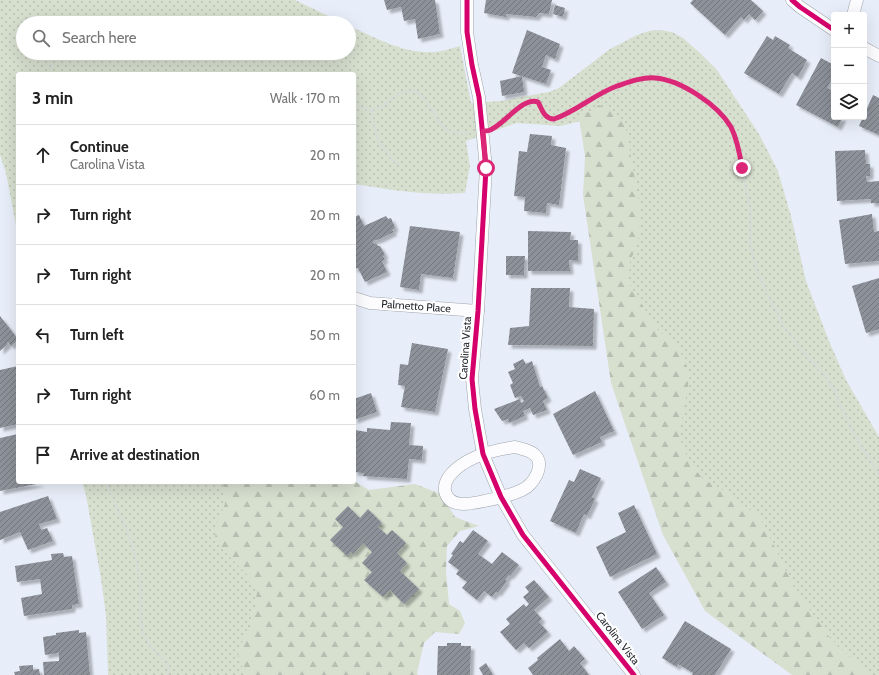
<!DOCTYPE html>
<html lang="en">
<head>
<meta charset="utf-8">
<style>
	:root { --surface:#fff; --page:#f2f2f2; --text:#222; --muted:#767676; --line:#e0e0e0 }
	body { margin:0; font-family:Cabin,sans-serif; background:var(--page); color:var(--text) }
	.controls { position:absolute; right:12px; top:12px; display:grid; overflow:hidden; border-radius:4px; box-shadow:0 4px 16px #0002 }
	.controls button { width:36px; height:36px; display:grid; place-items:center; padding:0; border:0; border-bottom:1px solid var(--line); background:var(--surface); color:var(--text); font:20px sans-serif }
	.stop { position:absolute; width:12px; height:12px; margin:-9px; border:3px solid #db2777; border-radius:50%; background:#fff }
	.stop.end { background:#db2777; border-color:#fff; box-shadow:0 1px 4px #0008 }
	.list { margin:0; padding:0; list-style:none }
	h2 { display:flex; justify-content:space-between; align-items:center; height:52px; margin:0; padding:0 16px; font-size:17px }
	h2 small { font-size:13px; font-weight:400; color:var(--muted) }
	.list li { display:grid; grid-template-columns:26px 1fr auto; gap:12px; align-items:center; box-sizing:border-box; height:60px; padding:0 16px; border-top:1px solid var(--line) }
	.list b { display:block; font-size:15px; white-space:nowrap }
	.list p { margin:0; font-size:13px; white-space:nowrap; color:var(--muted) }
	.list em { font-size:13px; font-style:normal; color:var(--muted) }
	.icon { flex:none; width:22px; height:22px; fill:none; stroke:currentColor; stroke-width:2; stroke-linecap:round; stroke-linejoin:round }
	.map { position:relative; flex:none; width:879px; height:675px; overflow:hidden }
	.search { position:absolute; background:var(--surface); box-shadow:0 4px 16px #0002; left:16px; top:16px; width:340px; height:44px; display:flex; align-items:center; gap:10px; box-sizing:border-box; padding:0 14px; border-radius:22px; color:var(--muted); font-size:15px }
	.panel { position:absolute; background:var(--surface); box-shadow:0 4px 16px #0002; left:16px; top:72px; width:340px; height:412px; border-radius:4px }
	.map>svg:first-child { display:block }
	.grass { fill:url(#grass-dots) }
	.forest { fill:url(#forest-firs) }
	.building { fill:url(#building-hatch); filter:url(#shadow) }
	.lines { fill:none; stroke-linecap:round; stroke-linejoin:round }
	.minor-casing { stroke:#a0a5ad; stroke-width:13 }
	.path { stroke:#d6d8da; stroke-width:2.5; stroke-dasharray:2 2; stroke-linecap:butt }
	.minor { stroke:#fcfcfe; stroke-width:12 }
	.cycleway-casing { stroke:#fff; stroke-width:8 }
	.cycleway { stroke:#d6006c; stroke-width:5 }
	.route { stroke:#db2777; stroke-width:5 }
	.labels { text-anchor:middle; stroke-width:4; stroke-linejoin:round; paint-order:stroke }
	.street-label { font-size:11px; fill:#262930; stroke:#fff }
</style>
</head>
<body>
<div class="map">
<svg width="879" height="675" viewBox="0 0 879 675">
	<defs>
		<pattern id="grass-dots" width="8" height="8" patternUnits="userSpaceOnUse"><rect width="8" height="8" fill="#d7dfcf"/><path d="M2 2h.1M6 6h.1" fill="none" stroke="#b8bfb2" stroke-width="1.8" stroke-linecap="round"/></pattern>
		<pattern id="forest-firs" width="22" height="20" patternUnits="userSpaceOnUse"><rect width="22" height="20" fill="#d7dfcf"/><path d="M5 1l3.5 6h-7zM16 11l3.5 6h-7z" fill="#b8bfb2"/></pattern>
		<pattern id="building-hatch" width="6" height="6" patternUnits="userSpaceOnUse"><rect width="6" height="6" fill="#8d9199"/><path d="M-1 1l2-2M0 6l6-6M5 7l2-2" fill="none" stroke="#73767d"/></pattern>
		<filter id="shadow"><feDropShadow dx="3.5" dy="3.5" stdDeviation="1" flood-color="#0004"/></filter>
	</defs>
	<rect width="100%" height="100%" fill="#e8eef9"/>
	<g class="grass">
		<path d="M0,0H295L343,23H23V53H349V26C376,38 404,54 435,52C444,51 452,48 460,46L471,103L500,101L549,92L559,88L610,49L637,35L649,31L659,30L672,32L683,38L700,53L717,70L759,134L778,171L791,216L806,281L829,341L846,380L879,437V675H827L665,491L596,117L561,126L516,123L466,141L470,166L465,193C427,196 391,190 354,184V74H18V236L6,173L0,155Z"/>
		<path d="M82,482H253L302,675H108L106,615L101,579L86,495Z"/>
	</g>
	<g class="forest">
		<path d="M599,105L614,113L625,124L641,213L638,242L630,262L628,282L658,330L679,348L690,375L679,436L689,462L703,479L721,489L760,517L795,589L830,638L869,675H792L705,611L663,535L611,383L583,195L585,156L579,118Z"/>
		<path d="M354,481L369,490L415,484L441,494L455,517L479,526L460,531L447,546L446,571L449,604L460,611L465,623L459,634L435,632L424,643L417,673L418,675H245L238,655L241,645L255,609L257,591L248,576L223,550L215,538L218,518L225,504L223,482H354Z"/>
	</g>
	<g class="building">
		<path d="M384,0H435L440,34L418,39L415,19L404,21L401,7L387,10Z"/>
		<path d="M486,0H552L549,14L539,13L536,17L506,14V17L484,13Z"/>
		<path d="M693,0H751L763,11L755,20L749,14L744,20L741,17L725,35L690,3Z"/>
		<path d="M555,5L565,8L563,17L553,14Z"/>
		<path d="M527,30L560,44L555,59L546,55L542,67L551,70L546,84L512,73Z"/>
		<path d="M767,36L773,40L775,36L790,45L788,48L807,60L798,77L792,73L779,94L744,73Z"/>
		<path d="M821,58L834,65V75L827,88L834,91V117H843L838,127L796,105Z"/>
		<path d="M522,76L524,92L502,96L500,81Z"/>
		<path d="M873,95L879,98V135L859,126Z"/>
		<path d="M530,134L552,136L551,145L566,148L559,205L547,203L546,213L524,211L525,197L514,196L519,151L527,152Z"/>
		<path d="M865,150L866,164H870V176H866L867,182L879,181V203H871V199L837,201L835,151Z"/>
		<path d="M872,214L874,232L879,231V261L845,264L839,220Z"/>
		<path d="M359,215L364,226L386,216L388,219L391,218L395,228L392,230L394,232L380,239L373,241L374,244L376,243L378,246H380L385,255L383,256L385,260L382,261L387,272L365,282L358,268L354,269V217Z"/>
		<path d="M410,226L460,232L453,278L421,274L419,290L400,287Z"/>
		<path d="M528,231L571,232L570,240H578V261L569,260L570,271H528Z"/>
		<path d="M506,256H525L524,275H506Z"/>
		<path d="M879,278V329L866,333L852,286Z"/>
		<path d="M531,288H570L569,307L594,309L593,346L508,345L510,328L529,326Z"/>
		<path d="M0,316L18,339V340L11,346L8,342L7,343L8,344L0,351Z"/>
		<path d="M412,343L448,349L435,412L401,407L405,386L398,385L400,364L408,365Z"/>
		<path d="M523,359L526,364L532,361L540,387L542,386L548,398L543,401L547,410L533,415L530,408L523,411L525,416L509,423L508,419L502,421L494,409L520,399L521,403L524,401L521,396L515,398L510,385L513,383L508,372L515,369L513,364Z"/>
		<path d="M18,366V424L0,428V370Z"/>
		<path d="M595,391L614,431L600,437L602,442L573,455L553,414Z"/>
		<path d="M371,393L377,412L354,420V399Z"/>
		<path d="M391,422L411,423L409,445L423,446L422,460L409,459L407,479L363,476L364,473L354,472L355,430L367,432V428L390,430Z"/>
		<path d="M18,434V482L42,483L0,491V438Z"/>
		<path d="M580,469L601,478L592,497L595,499L587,516L584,514L576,533L550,521L569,480L574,482Z"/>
		<path d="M48,496L57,519L39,524L41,530L47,528L53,541L28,550L20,532L0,540V512Z"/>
		<path d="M634,505L657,554L610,577L596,547L626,532L618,513Z"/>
		<path d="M348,506L360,518L368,509L382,523L378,527L387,535L392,530L406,543L397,553L407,563L400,571L419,589L404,604L390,590L383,597L364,580L372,572L362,563L372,552L363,543L353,554L351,552L347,556L330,540L343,527L335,519Z"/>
		<path d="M473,530L488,541L478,554L492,564L502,552L519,565L510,576L509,575L505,580L507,581L498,593L496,592L492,597L484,591L477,600L462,588L467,582L456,574L459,570L448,562L453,555L451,554L460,541L463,543Z"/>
		<path d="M63,553L64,557L72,556L79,604L72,605V609L24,616L21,598L42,594L40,579L17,582L15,566L52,560L51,554Z"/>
		<path d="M656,567L666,582L649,593L664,615L642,629L618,592Z"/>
		<path d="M534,580L549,597L534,610L542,619L539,622L548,632L529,648L524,643L516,650L500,632L510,624L506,619L524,604L526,607L529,604L523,597L529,592L525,587Z"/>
		<path d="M685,621L731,649L715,675H692L693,673L678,664L677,667L662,658Z"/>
		<path d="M79,630V633L86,632L90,675H44L43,662L59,661V653L45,655L43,637L56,635V633Z"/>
		<path d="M560,639L569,651L574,646L585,659L580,663L589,675H533L528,668L538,660L537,658Z"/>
		<path d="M447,643H461V646H471L470,675H437L438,646H447Z"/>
		<path d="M486,663L493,675H483L479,668Z"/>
		<path d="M33,665V670L39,669L40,675H15L14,672L20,671L19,666Z"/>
	</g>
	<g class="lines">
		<defs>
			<g id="minor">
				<path d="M467,0V32L472,65L479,97L486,168L478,311L472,379L475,409L483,454L501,497L523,535L634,675"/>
				<path d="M792,0L800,7L834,30"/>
				<path d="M853,15L857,0"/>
				<path d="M864,48L879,56"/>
				<path d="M354,298L370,303L478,311"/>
				<path d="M515,447C522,449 530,450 535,455C546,465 533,485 522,490C511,495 496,499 484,501C471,504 449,509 445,491C444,485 447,478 451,474C466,457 493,450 515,447Z"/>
			</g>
		</defs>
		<use href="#minor" class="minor-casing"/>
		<g class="path">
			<path d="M50,74L52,53"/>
			<path d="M354,105C361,107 368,111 375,109C389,106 399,86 416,92C421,94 424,98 427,102C441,124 440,134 470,133"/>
			<path d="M372,110C373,135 381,149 399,166"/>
			<path d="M494,128C504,121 526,97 538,102C542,109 544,120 554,119L616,87L646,78L663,79L679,84L701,98L721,113L732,129L739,153L750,208V244L758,274L783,325L801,350L826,377L833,387L845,416L859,443L879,473"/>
			<path d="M106,482L130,539L136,559L141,586V616L143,633L151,648L167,662L169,666L168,675"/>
		</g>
		<use href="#minor" class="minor"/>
		<defs>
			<g id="cycleway">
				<path d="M467,0V32L472,65L479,97L486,168L478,311L472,379L475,409L483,454L501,497L523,535L634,675"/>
				<path d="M792,0L800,7L834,30"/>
			</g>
		</defs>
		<use href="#cycleway" class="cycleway-casing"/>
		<use href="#cycleway" class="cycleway"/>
	</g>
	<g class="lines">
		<path class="route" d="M486,168L483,131C486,131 490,131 492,129C505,123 524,96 538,102C542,109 544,119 554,119C575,112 595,94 617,86C629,82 642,77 655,78C681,80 718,105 731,127C737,139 740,155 742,168"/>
	</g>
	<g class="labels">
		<g class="street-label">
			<text transform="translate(416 306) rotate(4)" y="4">Palmetto Place</text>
			<text transform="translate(465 348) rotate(-86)" y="4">Carolina Vista</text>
			<text transform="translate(618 638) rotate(52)" y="4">Carolina Vista</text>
		</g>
	</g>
</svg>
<div class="controls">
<button>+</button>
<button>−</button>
<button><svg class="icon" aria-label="layers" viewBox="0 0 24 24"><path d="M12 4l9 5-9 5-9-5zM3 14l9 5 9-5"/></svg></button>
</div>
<div class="stop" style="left:486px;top:168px"></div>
<div class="stop end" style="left:742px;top:168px"></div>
<div class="search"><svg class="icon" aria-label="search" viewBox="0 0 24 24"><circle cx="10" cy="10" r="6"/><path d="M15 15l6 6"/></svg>Search here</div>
<section class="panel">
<h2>3 min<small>Walk · 170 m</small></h2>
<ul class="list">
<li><svg class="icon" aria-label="ahead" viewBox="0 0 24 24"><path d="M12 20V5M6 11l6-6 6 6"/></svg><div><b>Continue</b><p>Carolina Vista</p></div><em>20 m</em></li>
<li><svg class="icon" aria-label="right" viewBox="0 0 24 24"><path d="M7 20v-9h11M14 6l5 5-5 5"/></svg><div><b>Turn right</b></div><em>20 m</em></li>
<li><svg class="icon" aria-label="right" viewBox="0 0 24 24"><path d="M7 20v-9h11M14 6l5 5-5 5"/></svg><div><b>Turn right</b></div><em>20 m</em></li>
<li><svg class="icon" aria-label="left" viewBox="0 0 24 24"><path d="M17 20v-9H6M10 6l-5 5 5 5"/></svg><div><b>Turn left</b></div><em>50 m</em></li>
<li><svg class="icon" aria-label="right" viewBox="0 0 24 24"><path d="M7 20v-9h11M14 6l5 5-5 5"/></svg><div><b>Turn right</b></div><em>60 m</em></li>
<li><svg class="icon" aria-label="arrive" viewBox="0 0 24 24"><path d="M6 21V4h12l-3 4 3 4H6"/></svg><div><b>Arrive at destination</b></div></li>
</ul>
</section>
</div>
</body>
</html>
